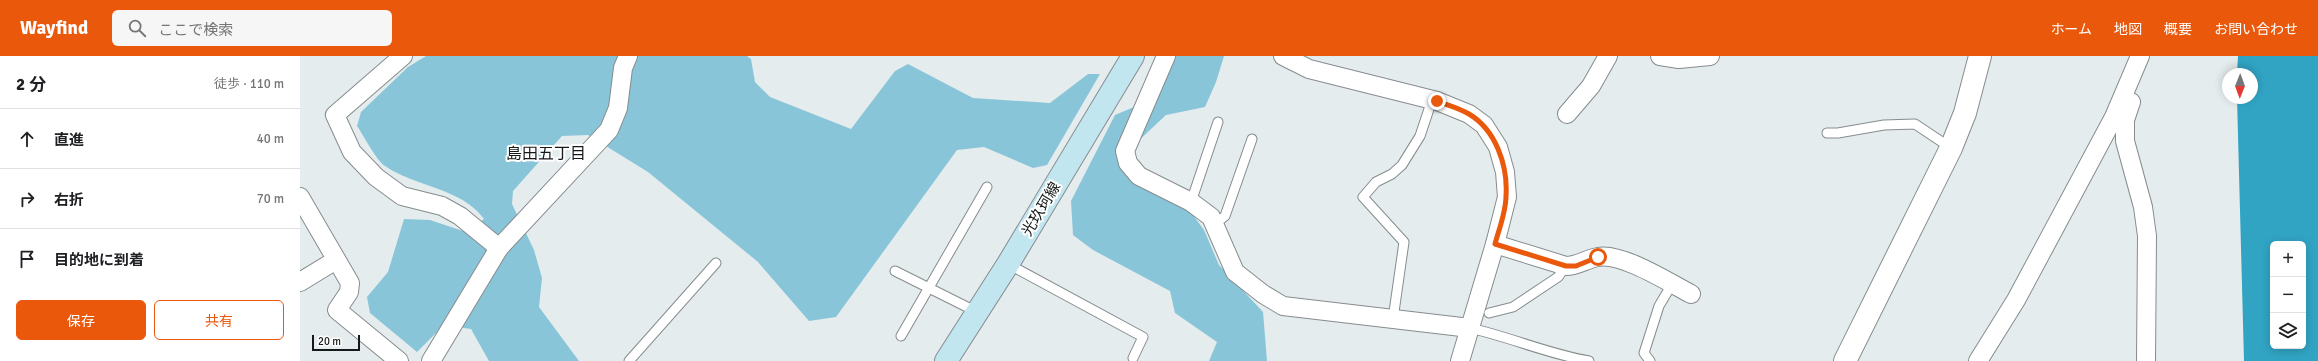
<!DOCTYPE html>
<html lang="ja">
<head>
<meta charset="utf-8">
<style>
	:root { --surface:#fff; --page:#f6f6f6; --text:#202124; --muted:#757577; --line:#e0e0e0; --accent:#ea580c }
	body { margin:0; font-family:Signika,"Noto Sans JP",sans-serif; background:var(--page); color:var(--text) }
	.controls { position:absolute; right:12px; bottom:12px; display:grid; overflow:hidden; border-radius:6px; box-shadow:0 2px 10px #0003 }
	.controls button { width:36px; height:36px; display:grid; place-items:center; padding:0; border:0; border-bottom:1px solid var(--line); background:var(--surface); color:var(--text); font:20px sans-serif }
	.compass { position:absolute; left:1922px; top:12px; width:36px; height:36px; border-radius:50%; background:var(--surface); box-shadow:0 2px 10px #0003; rotate:181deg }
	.scale { position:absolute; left:12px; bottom:10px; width:48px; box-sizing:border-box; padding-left:4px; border:2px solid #161919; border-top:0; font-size:11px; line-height:14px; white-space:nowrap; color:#161919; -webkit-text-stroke:3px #fff; paint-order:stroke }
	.stop { position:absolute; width:12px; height:12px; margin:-9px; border:3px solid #ea580c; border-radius:50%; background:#fff }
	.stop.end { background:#ea580c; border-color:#fff; box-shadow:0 1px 4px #0008 }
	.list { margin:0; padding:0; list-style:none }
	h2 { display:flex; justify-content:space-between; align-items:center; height:52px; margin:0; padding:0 16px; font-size:17px }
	h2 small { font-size:13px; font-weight:400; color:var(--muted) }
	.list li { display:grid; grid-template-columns:26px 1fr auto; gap:12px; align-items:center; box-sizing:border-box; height:60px; padding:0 16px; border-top:1px solid var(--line) }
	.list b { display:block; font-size:15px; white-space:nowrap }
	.list em { font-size:13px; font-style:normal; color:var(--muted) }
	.actions { display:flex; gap:8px; padding:12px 16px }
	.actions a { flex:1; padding:9px 0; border:1px solid var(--accent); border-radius:6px; text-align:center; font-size:14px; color:var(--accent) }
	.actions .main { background:var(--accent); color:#fff }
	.icon { flex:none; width:22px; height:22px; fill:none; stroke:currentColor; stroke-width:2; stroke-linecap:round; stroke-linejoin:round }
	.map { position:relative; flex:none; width:2018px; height:305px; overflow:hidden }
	header { display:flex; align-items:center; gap:24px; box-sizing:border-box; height:56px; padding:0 20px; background:var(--accent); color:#fff }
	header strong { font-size:19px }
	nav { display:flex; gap:22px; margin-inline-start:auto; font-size:14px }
	.search { width:280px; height:36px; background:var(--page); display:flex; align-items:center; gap:10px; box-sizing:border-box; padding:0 14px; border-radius:6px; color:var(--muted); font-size:15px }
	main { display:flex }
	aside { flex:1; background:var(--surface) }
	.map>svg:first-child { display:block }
	.green { fill:#89c5d9 }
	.water { fill:#31a4c4; fill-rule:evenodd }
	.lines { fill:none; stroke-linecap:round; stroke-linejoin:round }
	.service-casing { stroke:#868c8e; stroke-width:11 }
	.minor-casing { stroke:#868c8e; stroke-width:20 }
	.tertiary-casing { stroke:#868c8e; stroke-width:24 }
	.secondary-casing { stroke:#868c8e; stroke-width:24 }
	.service { stroke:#fff; stroke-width:9 }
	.minor { stroke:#fff; stroke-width:18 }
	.tertiary { stroke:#fff; stroke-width:22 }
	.secondary { stroke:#c1e6f0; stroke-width:22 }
	.route { stroke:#ea580c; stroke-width:5 }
	.labels { text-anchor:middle; stroke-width:4; stroke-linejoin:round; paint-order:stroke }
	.street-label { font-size:15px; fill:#161919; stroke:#fff }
	.neighbourhood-label { font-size:16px; fill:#161919; stroke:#fff }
</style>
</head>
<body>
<header>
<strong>Wayfind</strong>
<div class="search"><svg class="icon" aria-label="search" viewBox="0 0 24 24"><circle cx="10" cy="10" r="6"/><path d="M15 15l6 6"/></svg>ここで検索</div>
<nav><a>ホーム</a><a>地図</a><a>概要</a><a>お問い合わせ</a></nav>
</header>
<main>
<aside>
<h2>2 分<small>徒歩 · 110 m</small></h2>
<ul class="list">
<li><svg class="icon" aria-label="ahead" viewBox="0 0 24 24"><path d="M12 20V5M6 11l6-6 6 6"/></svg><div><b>直進</b></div><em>40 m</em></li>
<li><svg class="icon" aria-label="right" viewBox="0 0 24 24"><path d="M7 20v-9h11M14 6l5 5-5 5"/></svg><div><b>右折</b></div><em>70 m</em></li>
<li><svg class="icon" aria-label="arrive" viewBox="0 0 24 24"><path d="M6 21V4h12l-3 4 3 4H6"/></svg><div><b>目的地に到着</b></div></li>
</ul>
<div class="actions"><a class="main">保存</a><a>共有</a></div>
</aside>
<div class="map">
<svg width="2018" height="305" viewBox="0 0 2018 305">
	<rect width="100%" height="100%" fill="#e5ecee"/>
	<g class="green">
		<path d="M126,0H447L451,3L455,26L470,41L551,73L595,15L608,8L673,42L750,47L788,18H800L747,109L733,112L684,91L657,94L536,261L509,265L458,206L348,116L288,79L262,80L213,135L212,148L234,194L242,222L239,251L279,305H189L171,273L144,269L117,296L70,257L67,241L88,216L104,163L130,164L166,176L184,163C162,132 115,131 85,110C76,104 64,80 57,70L61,56L108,11Z"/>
		<path d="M876,0H924L916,26L905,51L866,59L834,89L824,113L890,155L904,174L919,209L963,256L967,305H909L917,286L875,257L870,235L793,194L773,179L771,145L815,59L853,43Z"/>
	</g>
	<path class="water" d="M1938,0H2018V305H1944L1937,42H1952V18H1937ZM1973,188H2003V290H1973Z"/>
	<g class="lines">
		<defs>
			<g id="service">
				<path d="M1527,77H1538L1584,69L1615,68L1651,92"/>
				<path d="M891,146L918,66"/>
				<path d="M915,168L925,160L952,83"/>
				<path d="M708,208L843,281L833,302"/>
				<path d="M595,215L677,256"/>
				<path d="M1189,257L1213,251L1258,221L1266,210"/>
				<path d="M1093,263L1104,186L1063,141L1076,126L1092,118L1102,109L1120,80L1132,44"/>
				<path d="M1170,272C1210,281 1248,298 1289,305"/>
				<path d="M601,280L687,131"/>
				<path d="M329,305L416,207"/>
				<path d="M1350,305L1344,297L1359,250L1372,228"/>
			</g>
			<g id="minor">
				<path d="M103,0L35,59L52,96L76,121L102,140L142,150L160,160L199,192"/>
				<path d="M866,0L825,95L828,107L839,120L891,146L911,161L935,216L963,238L983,250L1170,272"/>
				<path d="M983,0L1009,13L1137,45L1169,58L1184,69L1198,91L1205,116L1207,141L1195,188L1160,305"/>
				<path d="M1360,0L1379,3L1410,0"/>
				<path d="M1831,46L1825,64V85L1843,151L1847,180L1846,305"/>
				<path d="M1267,58L1291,30L1308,0"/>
				<path d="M0,141L50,227L49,236L37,254L99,305"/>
				<path d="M1195,188L1266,210C1278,210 1286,203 1298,201C1321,196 1370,227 1391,238"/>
				<path d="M0,226L36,204"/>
				<path d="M131,305L199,192L309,74L318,52L323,12L328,0"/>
				<path d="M1678,305L1716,244L1814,61L1840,0"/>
			</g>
			<path id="tertiary" d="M1545,305L1651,92L1665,57L1680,0"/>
			<path id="secondary" d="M646,305L708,208L833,0"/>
		</defs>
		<use href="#service" class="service-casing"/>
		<use href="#minor" class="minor-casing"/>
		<use href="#tertiary" class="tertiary-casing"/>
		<use href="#secondary" class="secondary-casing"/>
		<use href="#service" class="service"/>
		<use href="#minor" class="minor"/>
		<use href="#tertiary" class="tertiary"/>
		<use href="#secondary" class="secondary"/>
	</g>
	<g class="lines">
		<path class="route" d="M1137,45C1147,49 1159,52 1169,58C1196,74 1208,110 1206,140C1206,156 1199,173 1195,188L1266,210H1276L1298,201"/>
	</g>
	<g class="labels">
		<g class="street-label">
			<text transform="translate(741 153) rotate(-59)" y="5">光玖珂線</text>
		</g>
		<g class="neighbourhood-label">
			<text x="246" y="103">島田五丁目</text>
		</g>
	</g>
</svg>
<div class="controls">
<button>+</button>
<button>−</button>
<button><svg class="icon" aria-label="layers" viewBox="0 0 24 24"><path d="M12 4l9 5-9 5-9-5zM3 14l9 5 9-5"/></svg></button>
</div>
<svg class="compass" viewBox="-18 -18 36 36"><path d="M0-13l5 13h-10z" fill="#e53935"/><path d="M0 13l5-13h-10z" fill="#757577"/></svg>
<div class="scale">20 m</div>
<div class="stop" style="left:1298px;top:201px"></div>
<div class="stop end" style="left:1137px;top:45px"></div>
</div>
</main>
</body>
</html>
